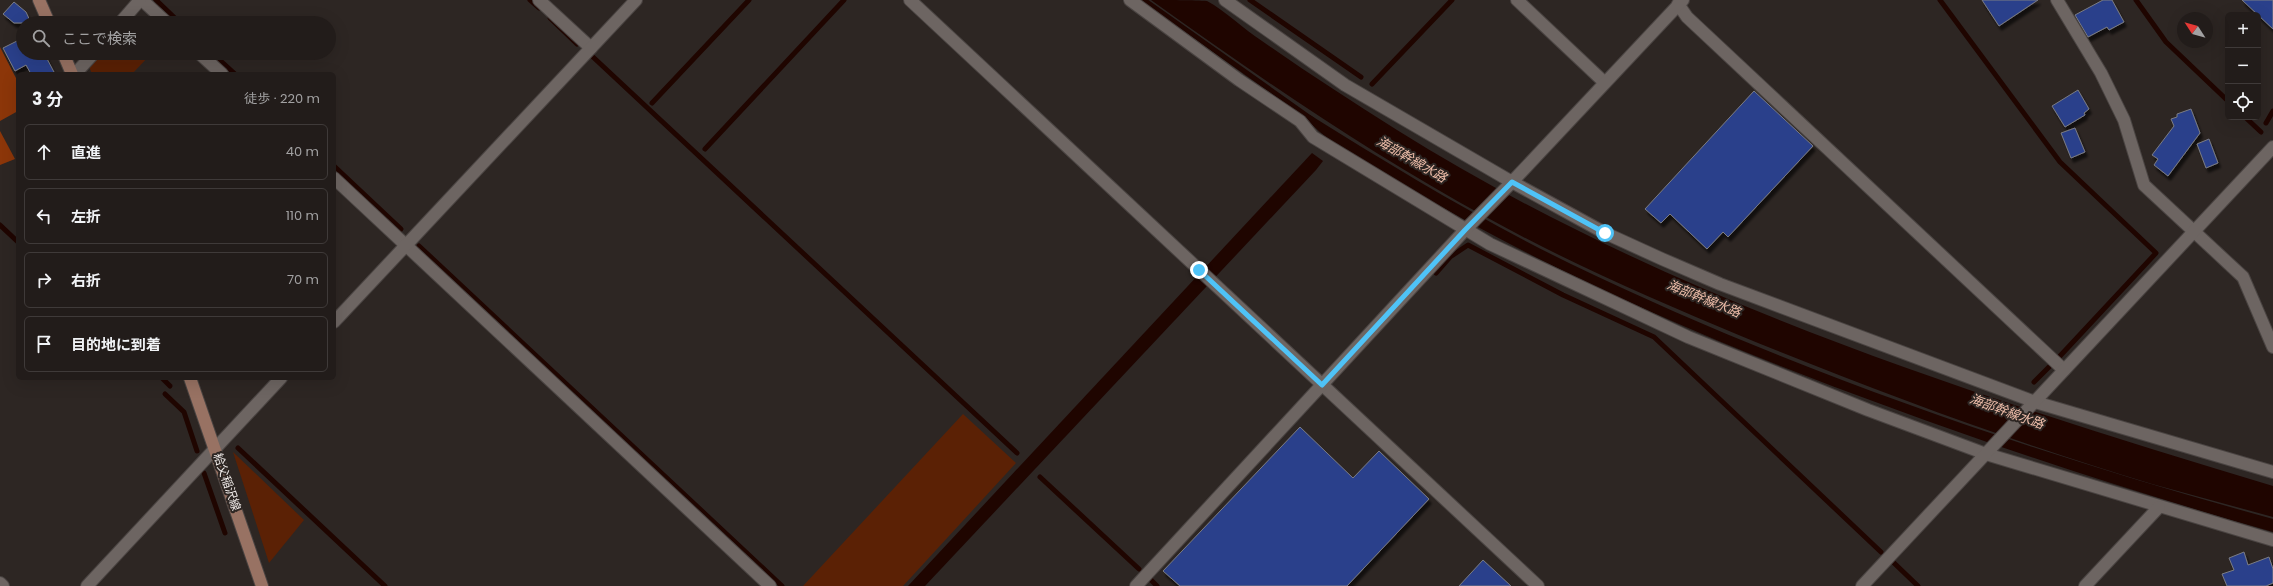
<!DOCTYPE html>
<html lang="ja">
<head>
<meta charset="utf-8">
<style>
	:root { --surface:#221c1a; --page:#2e2927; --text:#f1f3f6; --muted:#a2a1a2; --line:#3f3a39 }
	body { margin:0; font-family:Poppins,"Noto Sans JP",sans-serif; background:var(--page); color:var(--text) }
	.controls { position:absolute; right:12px; top:12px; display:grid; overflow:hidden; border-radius:6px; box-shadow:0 4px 16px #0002 }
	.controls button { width:36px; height:36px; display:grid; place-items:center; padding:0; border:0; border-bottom:1px solid var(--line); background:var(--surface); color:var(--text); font:20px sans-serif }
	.compass { position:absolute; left:2177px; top:12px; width:36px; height:36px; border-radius:50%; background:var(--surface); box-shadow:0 4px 16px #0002; rotate:306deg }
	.stop { position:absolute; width:12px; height:12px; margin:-9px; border:3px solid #4fc3f7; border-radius:50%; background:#fff }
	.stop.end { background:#4fc3f7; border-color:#fff; box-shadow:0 1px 4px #0008 }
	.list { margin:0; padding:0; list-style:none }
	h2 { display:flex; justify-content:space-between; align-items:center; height:52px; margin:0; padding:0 16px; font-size:17px }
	h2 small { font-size:13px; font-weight:400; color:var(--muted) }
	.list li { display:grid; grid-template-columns:26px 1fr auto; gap:12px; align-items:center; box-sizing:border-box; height:56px; margin:0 8px 8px; padding:0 8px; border:1px solid var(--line); border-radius:6px }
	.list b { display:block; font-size:15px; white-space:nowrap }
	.list em { font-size:13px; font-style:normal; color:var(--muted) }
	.icon { flex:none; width:22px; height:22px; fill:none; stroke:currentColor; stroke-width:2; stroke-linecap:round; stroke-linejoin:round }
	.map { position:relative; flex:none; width:2273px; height:586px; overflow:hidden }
	.search { position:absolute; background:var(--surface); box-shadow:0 4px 16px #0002; left:16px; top:16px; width:320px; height:44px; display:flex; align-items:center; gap:10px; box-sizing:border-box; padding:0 14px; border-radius:22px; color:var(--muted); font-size:15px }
	.panel { position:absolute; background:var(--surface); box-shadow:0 4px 16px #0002; left:16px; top:72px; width:320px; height:308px; border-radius:6px }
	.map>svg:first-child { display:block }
	.green { fill:#5b2105 }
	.forest { fill:#8c3609 }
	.water { fill:#1f0500 }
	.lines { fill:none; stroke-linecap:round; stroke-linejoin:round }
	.stream { stroke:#1f0500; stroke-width:5 }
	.building { fill:#2b408b; stroke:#7a7c84; filter:url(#shadow) }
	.street-casing { stroke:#4a4442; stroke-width:14 }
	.secondary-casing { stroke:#4a4442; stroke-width:14 }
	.street { stroke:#6d6562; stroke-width:12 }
	.secondary { stroke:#987263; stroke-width:12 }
	.route { stroke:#4fc3f7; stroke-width:5 }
	.labels { text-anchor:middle; stroke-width:4; stroke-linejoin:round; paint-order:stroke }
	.street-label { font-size:12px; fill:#f0ebe9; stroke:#2d2623 }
	.water-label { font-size:13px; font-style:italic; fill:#efbeaa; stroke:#2d2623 }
</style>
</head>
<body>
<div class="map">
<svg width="2273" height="586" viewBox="0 0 2273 586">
	<defs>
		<filter id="shadow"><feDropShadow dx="2.5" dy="4.5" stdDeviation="1" flood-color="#0009"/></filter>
	</defs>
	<rect width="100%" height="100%" fill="#2d2623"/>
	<g class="green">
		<path d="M99,53H152L132,74H92L88,64Z"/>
		<path d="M963,414L1016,463L903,586H803Z"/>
		<path d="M233,452L304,520L269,563Z"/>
	</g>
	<g class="forest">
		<path d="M0,47L18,82V111L0,121Z"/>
		<path d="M0,131L15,159L0,165Z"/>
	</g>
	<g class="water">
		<path d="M1151,0C1165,0 1196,0 1207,1C1224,10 1245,30 1262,41C1306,72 1351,101 1397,130C1665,298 1972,395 2273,486V517C2233,506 2192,495 2152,484C2013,442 1875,391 1741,336C1655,300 1569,263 1486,217C1369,153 1260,78 1151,0Z"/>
		<path d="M1310,115C1395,168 1481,220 1571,264C1795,372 2033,453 2273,519V532C2144,495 2016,454 1889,407C1738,352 1589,290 1449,211C1419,195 1390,178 1362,160C1342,148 1322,137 1307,119Z"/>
		<path d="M1312,153L1323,161L1316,170L925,586H908Z"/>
	</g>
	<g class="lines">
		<g class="stream">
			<path d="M156,0L180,23"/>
			<path d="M530,0L539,8"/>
			<path d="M1144,0L1313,120"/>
			<path d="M1250,0L1361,77"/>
			<path d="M1940,0L2060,162L2156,253L2060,356"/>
			<path d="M2136,0L2166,42L2228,101"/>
			<path d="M550,18L577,44"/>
			<path d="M212,53L235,74"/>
			<path d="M593,57L1017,453"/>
			<path d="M1372,84L1452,0"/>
			<path d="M652,103L749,0"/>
			<path d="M2245,117L2261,132"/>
			<path d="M2266,123L2273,111"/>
			<path d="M705,149L844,0"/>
			<path d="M334,166L401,229"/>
			<path d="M0,225L18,242"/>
			<path d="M419,246L782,586"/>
			<path d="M1436,273L1450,257L1468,245L1563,295L1654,337L1881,552"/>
			<path d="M162,378L170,386"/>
			<path d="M2034,382L2049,367"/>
			<path d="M165,394L184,412L197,451"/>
			<path d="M238,448L385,586"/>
			<path d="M204,473L225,533"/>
			<path d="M1040,477L1139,569"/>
			<path d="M1893,562L1918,586"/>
			<path d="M1151,580L1157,586"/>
		</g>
	</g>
	<g class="building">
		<path d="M1982,0H2038L1999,26Z"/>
		<path d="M2103,0H2112L2124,22L2109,30L2107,27L2088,37L2075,15Z"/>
		<path d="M2242,0H2273V29Z"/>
		<path d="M14,2L26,12L31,23H14L3,14Z"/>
		<path d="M23,38V53H49L45,55L55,74H31L26,65L15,71L3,48Z"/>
		<path d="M2078,90L2089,109L2084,113L2085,115L2065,127L2052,106Z"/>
		<path d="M1754,91L1813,146L1728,237L1723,232L1707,249L1670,214L1661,223L1645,209Z"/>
		<path d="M2191,109L2200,133L2168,176L2154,165L2158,159L2152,155L2174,126L2171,119L2177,117V114Z"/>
		<path d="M2075,128L2085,152L2071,158L2061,133Z"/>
		<path d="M2209,139L2218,163L2206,168L2197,144Z"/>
		<path d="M1300,427L1353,478L1379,451L1429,499L1347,586H1180L1163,571Z"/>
		<path d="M2244,552L2248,565L2269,557L2273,569V583L2266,586H2227L2222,574L2234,570L2229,558Z"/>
		<path d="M1483,560L1511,586H1459Z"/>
	</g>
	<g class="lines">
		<defs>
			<g id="street">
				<path d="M142,0L167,23"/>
				<path d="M539,0L591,48"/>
				<path d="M910,0L1538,586"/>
				<path d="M1130,0L1239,80L1300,121L1313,137L1490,244L1688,337L1868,410L1986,454L2273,540"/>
				<path d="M1225,0L1345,85L1512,182L1605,233L1662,259L1720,284L2035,402L2273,472"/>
				<path d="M1517,0L1604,82"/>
				<path d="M2057,0L2101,73L2124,120L2144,185L2243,277L2273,347"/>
				<path d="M1678,4L1687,17L2064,370"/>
				<path d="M120,23L140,0"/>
				<path d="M199,53L222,74"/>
				<path d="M75,74L94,53"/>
				<path d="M334,178L770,586"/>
				<path d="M334,322L636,0"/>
				<path d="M0,583L3,586"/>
				<path d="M87,586L281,378"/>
				<path d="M1136,586L1465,230L1512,182L1683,0"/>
				<path d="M1862,586L2273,147"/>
				<path d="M2085,586L2159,507"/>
			</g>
			<g id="secondary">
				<path d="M39,0L49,23"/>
				<path d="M63,53L72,74"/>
				<path d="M190,378L262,586"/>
			</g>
		</defs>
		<use href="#street" class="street-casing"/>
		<use href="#secondary" class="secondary-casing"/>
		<use href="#street" class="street"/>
		<use href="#secondary" class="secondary"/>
	</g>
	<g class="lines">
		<path class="route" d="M1199,270L1322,385L1465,230L1512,182L1605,233"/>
	</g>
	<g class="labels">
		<g class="street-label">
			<text transform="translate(227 482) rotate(71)" y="4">給父稲沢線</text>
		</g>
		<g class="water-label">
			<text transform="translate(1412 159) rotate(30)" y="5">海部幹線水路</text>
			<text transform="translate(1704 298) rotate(22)" y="5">海部幹線水路</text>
			<text transform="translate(2007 411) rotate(20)" y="5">海部幹線水路</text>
		</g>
	</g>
</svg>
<div class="controls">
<button>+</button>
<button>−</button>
<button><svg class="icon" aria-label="locate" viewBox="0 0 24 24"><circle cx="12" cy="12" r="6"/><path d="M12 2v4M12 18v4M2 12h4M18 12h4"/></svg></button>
</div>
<svg class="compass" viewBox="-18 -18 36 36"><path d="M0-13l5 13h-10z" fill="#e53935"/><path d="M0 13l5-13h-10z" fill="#a2a1a2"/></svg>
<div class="stop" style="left:1605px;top:233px"></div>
<div class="stop end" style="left:1199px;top:270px"></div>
<div class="search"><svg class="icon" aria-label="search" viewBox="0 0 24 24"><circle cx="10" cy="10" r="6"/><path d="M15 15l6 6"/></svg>ここで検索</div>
<section class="panel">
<h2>3 分<small>徒歩 · 220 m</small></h2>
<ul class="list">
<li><svg class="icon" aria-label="ahead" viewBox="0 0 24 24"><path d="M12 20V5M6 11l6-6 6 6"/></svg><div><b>直進</b></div><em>40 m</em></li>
<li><svg class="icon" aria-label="left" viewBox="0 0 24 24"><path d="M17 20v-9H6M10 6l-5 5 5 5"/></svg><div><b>左折</b></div><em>110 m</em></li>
<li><svg class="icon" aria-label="right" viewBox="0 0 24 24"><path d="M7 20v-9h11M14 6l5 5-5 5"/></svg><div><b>右折</b></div><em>70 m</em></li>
<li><svg class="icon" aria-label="arrive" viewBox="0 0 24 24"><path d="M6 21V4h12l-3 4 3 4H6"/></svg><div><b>目的地に到着</b></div></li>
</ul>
</section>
</div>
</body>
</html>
